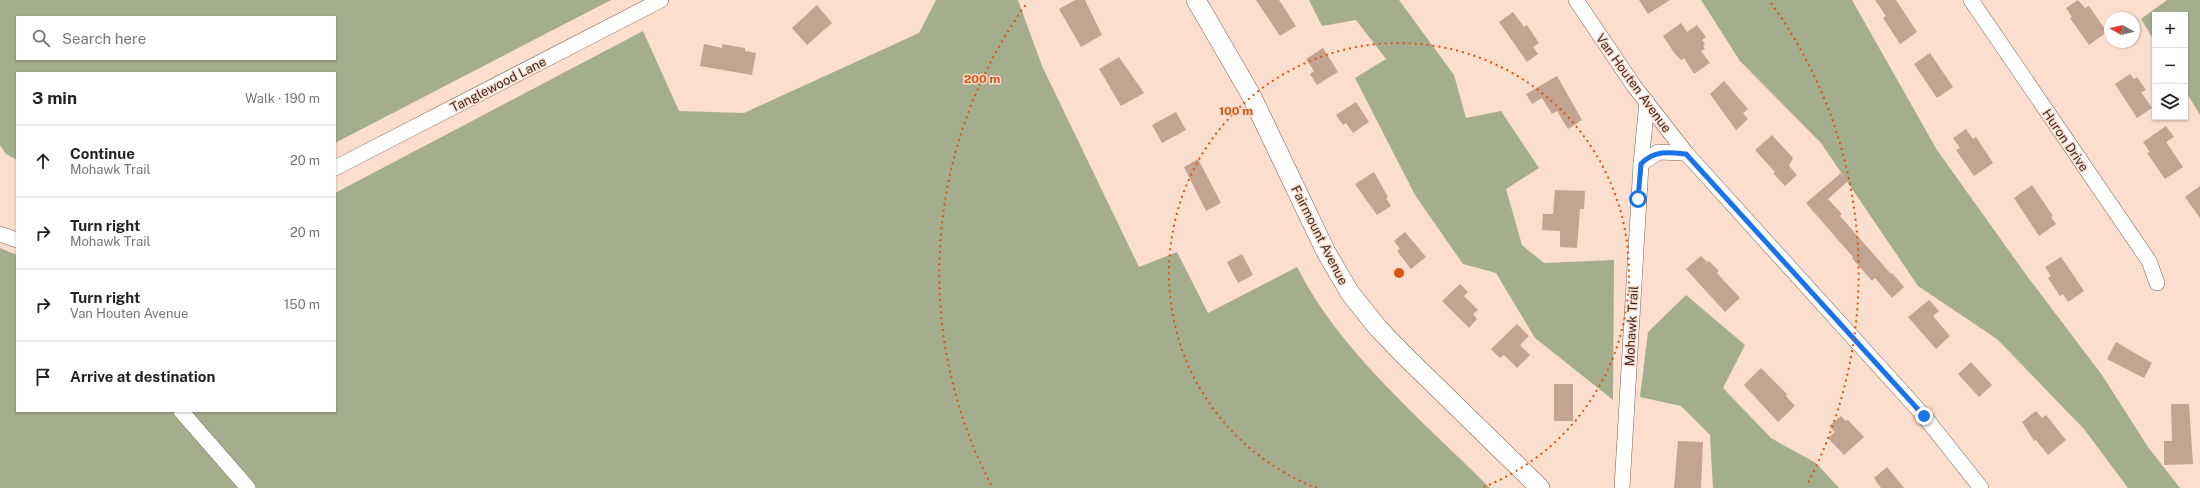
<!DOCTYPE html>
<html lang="en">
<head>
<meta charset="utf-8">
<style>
	:root { --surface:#fff; --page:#f6f6f6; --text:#222; --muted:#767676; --line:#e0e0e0 }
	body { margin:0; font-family:"Public Sans",sans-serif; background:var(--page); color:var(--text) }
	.controls { position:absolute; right:12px; top:12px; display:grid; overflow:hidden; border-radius:0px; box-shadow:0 1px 3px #0004 }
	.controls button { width:36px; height:36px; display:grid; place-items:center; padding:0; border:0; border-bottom:1px solid var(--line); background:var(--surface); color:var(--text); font:20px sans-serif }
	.compass { position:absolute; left:2104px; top:12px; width:36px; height:36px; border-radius:50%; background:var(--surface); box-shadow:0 1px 3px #0004; rotate:278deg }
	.stop { position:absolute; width:12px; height:12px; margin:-9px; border:3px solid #1a73e8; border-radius:50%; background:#fff }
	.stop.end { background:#1a73e8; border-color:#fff; box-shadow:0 1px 4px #0008 }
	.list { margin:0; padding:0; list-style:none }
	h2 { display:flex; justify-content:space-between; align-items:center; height:52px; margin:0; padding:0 16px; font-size:17px }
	h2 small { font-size:13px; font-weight:400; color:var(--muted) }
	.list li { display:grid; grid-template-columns:26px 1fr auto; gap:12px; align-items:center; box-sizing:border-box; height:72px; padding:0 16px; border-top:1px solid var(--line) }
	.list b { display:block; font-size:15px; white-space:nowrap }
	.list p { margin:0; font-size:13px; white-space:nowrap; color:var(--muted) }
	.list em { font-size:13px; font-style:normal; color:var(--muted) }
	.icon { flex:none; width:22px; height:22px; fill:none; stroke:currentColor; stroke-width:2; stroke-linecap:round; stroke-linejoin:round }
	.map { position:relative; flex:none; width:2200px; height:488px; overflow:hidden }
	.search { position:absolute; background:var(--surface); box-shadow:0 1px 3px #0004; left:16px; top:16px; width:320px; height:44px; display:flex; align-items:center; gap:10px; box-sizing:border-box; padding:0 14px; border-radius:0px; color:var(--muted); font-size:15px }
	.panel { position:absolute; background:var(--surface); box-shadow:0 1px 3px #0004; left:16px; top:72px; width:320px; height:340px; border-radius:0px }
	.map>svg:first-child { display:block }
	.forest { fill:#a4ae8f; fill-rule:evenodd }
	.building { fill:#c3a391 }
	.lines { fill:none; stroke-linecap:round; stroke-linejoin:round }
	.minor-casing { stroke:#826250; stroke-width:16 }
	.major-casing { stroke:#826250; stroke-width:20 }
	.minor { stroke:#fff; stroke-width:15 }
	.major { stroke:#fff; stroke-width:19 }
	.route { stroke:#1a73e8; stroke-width:5 }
	.ring { fill:none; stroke:#d7540e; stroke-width:2; stroke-dasharray:2 4 }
	.labels { text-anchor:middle; stroke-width:3; stroke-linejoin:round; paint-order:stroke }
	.street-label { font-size:13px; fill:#3a2c24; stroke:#fbdecd }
	.centre { fill:#d7540e; stroke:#fbdecd; stroke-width:2 }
	.ring-label { font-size:12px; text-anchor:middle; font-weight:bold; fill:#d7540e; stroke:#fbdecd; stroke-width:3; stroke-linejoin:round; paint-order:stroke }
</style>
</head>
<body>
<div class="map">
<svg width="2200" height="488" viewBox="0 0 2200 488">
	<rect width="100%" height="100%" fill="#fbdecd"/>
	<g class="forest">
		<path d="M0,0H611L335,143V73H17V160L6,154L0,145ZM17,17H335V59H17Z"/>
		<path d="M936,0H1018L1042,66L1139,267L1177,252L1208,313L1297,267C1339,351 1424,422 1490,488H0V248L17,255V411H335V193L643,31L679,111L744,113L919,33Z"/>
		<path d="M1309,0H1399L1454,75L1466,118L1501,111L1539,168L1506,189L1522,245L1544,263L1614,260L1613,400L1535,338L1496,273L1463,264L1415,195L1355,78L1386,59L1356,20L1322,26Z"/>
		<path d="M1701,0H1852L1937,150L2027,276L2102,375L2148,447L2180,488H2128L2084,429L1997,339L1918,286L1821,143L1740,61Z"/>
		<path d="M2167,0H2200V115L2185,90V15H2155V42L2141,19Z"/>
		<path d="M1686,295L1745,345L1723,388L1771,438L1816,463L1839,488H1713L1710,435L1681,406L1640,397L1648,332Z"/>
	</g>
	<g class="building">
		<path d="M1075,0H1085L1102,35L1081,47L1059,9Z"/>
		<path d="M1256,0H1279L1296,26L1280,36Z"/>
		<path d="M1639,0H1670L1648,14Z"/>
		<path d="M1875,0H1896L1917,32L1900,44L1883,18L1886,16Z"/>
		<path d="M2078,0L2085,8L2089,6L2107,32L2089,45L2070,18L2072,17L2066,8Z"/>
		<path d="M817,5L832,23L807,45L792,28Z"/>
		<path d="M1513,12L1524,27L1527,25L1539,43L1533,47L1538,54L1527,62L1499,22Z"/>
		<path d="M1681,23L1687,32L1697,25L1706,37L1702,40L1705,44L1703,46L1705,49L1701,51L1710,63L1694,74L1684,58L1681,60L1675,54L1663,36Z"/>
		<path d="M704,44L722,48V44L745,48V51L756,53L752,75L700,66Z"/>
		<path d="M1323,48L1338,72L1317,85L1310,74L1314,71L1306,59Z"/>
		<path d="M1930,53L1953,87L1937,98L1914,64Z"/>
		<path d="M1119,57L1144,93L1121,106L1099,69Z"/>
		<path d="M2130,74L2134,79L2137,77L2146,90L2141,92L2152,108L2137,118L2115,84Z"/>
		<path d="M1557,76L1582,120L1568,129L1557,111L1552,114L1542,98L1532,104L1526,94Z"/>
		<path d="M1724,81L1748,109L1743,113L1748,119L1736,130L1710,94Z"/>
		<path d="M1356,102L1369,122L1353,133L1346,123L1343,125L1336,115Z"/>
		<path d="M1176,112L1186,130L1162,143L1152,125Z"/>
		<path d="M2166,126L2174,137L2166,142L2183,167L2165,179L2147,153L2150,152L2143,142Z"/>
		<path d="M1966,129L1973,139L1976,137L1993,163L1974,176L1956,150L1960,148L1953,138Z"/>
		<path d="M1772,135L1793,158L1789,166L1797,175L1785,186L1773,173L1775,172L1755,150Z"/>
		<path d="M1198,159L1221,203L1206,211L1184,167Z"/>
		<path d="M1374,172L1388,197L1386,198L1391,206L1377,215L1355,184Z"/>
		<path d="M1841,173L1848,181L1828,199L1842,214L1840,216L1891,274L1892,273L1904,287L1892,298L1875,278L1872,281L1852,258L1853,257L1806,203Z"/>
		<path d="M2032,185L2053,216L2051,217L2056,224L2039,236L2014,198Z"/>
		<path d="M2200,186V218L2185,197Z"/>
		<path d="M1555,190L1585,191L1584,209H1580L1577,248L1560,247V231L1542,230L1543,214H1553Z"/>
		<path d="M1405,232L1426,257L1411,269L1397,251L1400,249L1394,241Z"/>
		<path d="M1242,254L1253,275L1238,283L1227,262Z"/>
		<path d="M1701,256L1707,262L1709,261L1719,271L1717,273L1740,298L1725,312L1686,269Z"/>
		<path d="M2061,257L2084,291L2068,302L2063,294L2060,296L2048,278L2051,276L2045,267Z"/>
		<path d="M1460,284L1468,292L1464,296L1478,310L1473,314L1477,319L1469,328L1442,301Z"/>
		<path d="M1929,300L1939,311L1933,316L1950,336L1936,349L1908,317Z"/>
		<path d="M1517,324L1529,336L1520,345L1530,355L1517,368L1504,355L1500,358L1491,349Z"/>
		<path d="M2116,342L2152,363L2144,378L2107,359Z"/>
		<path d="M1971,362L1992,385L1979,397L1958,374Z"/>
		<path d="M1761,368L1787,394L1786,396L1795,406L1778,422L1744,385Z"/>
		<rect x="1554" y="384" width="19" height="37"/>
		<path d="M2171,404H2189L2193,464L2164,465V441H2172Z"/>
		<path d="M2036,411L2042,418L2046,415L2066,440L2048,455L2036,440L2034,441L2022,422Z"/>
		<path d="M1841,416L1846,421L1848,420L1864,437L1844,455L1828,438L1835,432L1829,426Z"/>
		<path d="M1678,441L1703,442L1701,488H1674Z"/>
		<path d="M1887,467L1904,488H1881L1874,478Z"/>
	</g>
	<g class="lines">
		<defs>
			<g id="minor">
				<path d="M1576,0L1634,86L1686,153L1924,416L1981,488"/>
				<path d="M1971,0L2149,261L2157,283"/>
				<path d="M1641,164L1647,102"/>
				<path d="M335,168L661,0"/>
				<path d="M0,234L17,240"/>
				<path d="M181,411L248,488"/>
				<path d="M1622,488L1641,164L1658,152L1686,153"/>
			</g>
			<path id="major" d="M1196,0L1251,95L1326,252L1350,293L1378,328L1403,354L1540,488"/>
		</defs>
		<use href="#minor" class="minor-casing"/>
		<use href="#major" class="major-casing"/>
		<use href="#minor" class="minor"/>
		<use href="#major" class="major"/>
	</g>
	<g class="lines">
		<path class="route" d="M1638,199L1641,164C1654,150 1669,152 1686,154L1924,416"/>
	</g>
	<g class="ring">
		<path d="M1317 488A230 230 0 1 1 1481 488"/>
		<path d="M991 485A460 460 0 0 1 1027 3M1771 3A460 460 0 0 1 1807 485"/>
	</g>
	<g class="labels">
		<g class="street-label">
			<text transform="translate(1634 83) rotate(54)" y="5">Van Houten Avenue</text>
			<text transform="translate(498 84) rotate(-27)" y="5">Tanglewood Lane</text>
			<text transform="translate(2066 140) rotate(56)" y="5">Huron Drive</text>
			<text transform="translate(1320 235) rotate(63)" y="5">Fairmount Avenue</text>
			<text transform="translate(1631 326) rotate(-87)" y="5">Mohawk Trail</text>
		</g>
	</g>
	<circle cx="1399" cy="273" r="6" class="centre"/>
	<g class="ring-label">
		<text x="982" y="83">200 m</text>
		<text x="1236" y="115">100 m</text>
	</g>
</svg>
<div class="controls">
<button>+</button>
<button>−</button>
<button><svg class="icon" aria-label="layers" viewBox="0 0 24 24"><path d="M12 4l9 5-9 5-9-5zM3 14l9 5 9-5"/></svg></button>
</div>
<svg class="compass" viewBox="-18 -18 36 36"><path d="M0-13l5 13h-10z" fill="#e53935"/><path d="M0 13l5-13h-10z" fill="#767676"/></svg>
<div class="stop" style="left:1638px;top:199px"></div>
<div class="stop end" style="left:1924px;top:416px"></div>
<div class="search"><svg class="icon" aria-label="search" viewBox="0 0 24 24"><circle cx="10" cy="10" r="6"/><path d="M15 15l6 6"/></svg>Search here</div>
<section class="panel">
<h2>3 min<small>Walk · 190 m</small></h2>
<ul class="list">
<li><svg class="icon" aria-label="ahead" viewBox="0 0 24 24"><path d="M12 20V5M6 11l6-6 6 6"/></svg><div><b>Continue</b><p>Mohawk Trail</p></div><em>20 m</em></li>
<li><svg class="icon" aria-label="right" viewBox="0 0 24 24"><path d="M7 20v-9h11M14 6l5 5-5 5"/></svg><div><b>Turn right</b><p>Mohawk Trail</p></div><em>20 m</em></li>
<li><svg class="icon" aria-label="right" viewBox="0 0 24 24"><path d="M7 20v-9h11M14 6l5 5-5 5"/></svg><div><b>Turn right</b><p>Van Houten Avenue</p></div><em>150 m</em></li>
<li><svg class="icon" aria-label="arrive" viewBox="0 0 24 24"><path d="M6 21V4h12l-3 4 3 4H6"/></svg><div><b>Arrive at destination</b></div></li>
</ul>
</section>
</div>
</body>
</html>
